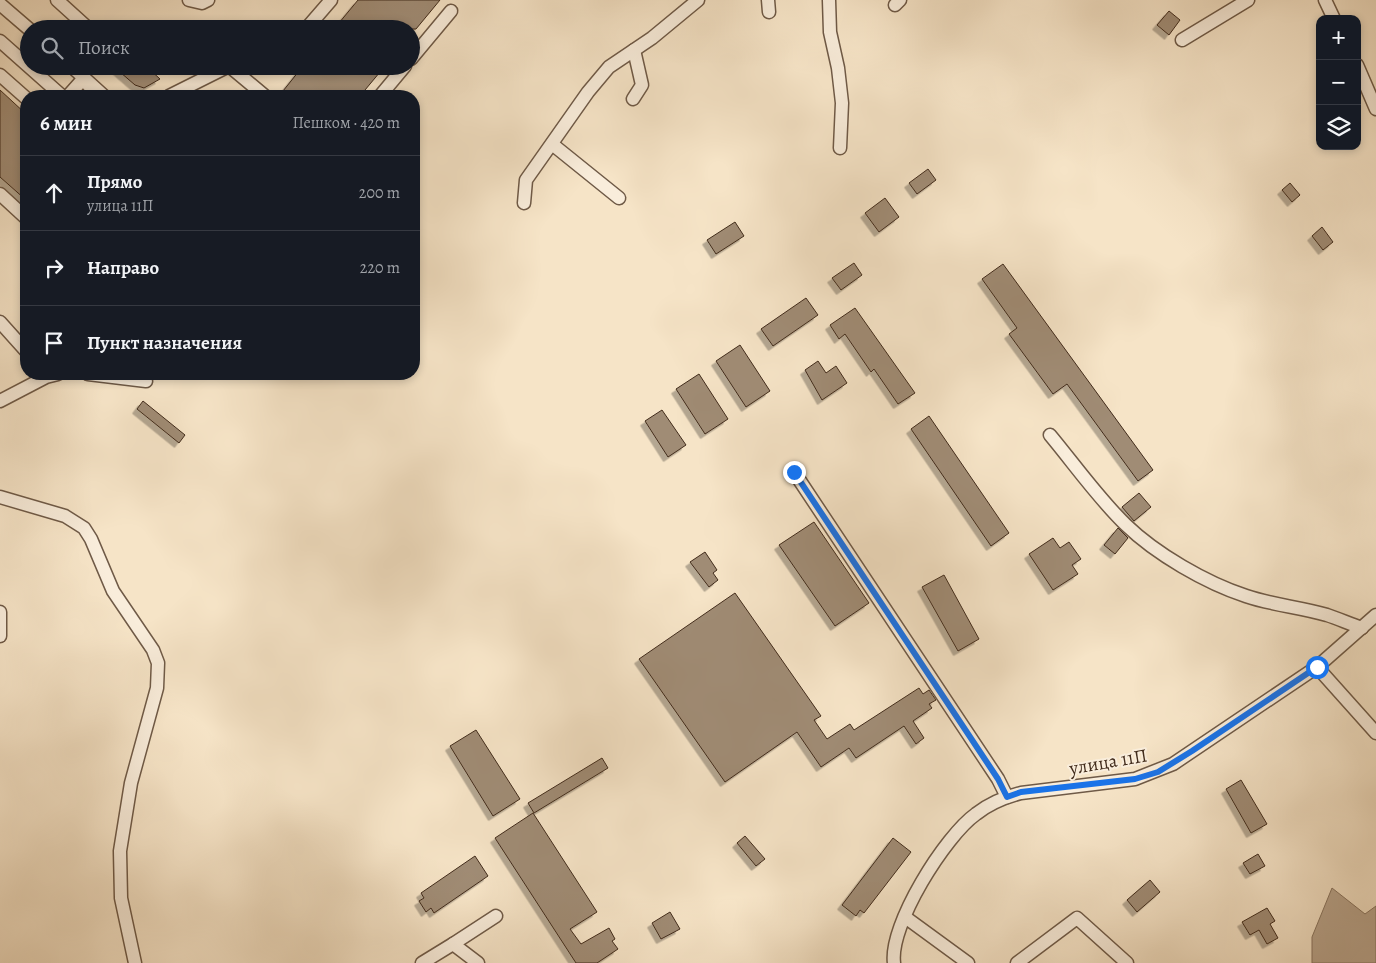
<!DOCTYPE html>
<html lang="ru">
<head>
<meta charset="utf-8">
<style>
	:root { --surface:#171b24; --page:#242831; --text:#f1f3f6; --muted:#9ea1a6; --line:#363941 }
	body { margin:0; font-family:Alegreya,serif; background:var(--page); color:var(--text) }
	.controls { position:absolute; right:15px; top:15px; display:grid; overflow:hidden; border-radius:10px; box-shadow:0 2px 8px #0003 }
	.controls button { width:45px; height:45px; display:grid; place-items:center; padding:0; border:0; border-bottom:1px solid var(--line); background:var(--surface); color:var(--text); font:25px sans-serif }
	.stop { position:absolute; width:15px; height:15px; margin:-11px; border:4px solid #1a73e8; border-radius:50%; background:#fff }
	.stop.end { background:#1a73e8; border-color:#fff; box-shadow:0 1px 5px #0008 }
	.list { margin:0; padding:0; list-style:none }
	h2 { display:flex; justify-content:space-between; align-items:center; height:65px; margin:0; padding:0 20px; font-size:21px }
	h2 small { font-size:16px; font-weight:400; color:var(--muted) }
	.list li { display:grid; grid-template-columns:32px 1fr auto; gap:15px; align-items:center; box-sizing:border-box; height:75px; padding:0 20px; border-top:1px solid var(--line) }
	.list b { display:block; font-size:19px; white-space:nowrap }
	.list p { margin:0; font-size:16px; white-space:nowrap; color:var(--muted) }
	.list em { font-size:16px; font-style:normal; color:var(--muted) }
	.icon { flex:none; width:28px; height:28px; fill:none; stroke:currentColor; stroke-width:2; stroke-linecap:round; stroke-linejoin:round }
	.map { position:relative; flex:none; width:1376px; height:963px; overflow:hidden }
	.search { position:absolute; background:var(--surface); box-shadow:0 2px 8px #0003; left:20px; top:20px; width:400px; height:55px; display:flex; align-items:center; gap:12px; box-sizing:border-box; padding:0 18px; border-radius:28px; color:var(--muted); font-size:19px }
	.panel { position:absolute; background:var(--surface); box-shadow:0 2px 8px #0003; left:20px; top:90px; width:400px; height:290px; border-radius:20px }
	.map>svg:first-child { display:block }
	.water { fill:#b9a58d; stroke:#897560 }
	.building { fill:#a08c75; stroke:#422c1c; filter:url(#shadow) }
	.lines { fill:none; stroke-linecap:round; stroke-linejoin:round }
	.minor-casing { stroke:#6f5a47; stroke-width:15 }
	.minor { stroke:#f9eddb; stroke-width:12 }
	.route { stroke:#1a73e8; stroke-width:6 }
	.labels { text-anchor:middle; stroke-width:4; stroke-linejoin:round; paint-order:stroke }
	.street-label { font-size:19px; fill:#422c1c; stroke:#f9eddb }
</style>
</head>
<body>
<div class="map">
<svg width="1376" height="963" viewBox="0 0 1376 963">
	<defs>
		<filter id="shadow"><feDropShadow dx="-4.5" dy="4.5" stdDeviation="0" flood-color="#0004"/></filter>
	</defs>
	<rect width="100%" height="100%" fill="#f6e4c7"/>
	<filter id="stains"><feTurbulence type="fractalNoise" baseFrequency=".004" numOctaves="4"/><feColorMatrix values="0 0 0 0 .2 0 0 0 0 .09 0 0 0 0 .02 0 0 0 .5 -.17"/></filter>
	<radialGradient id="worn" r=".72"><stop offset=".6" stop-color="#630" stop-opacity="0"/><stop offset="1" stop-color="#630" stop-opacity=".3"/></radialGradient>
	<path class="water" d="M1332,888L1365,914L1376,906V963H1312V937Z"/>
	<g class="building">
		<path d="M358,0H440L416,29H334Z"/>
		<path d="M1169,11L1180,20L1169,35L1157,25Z"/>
		<path d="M113,66H146L160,79L144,88L135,85Z"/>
		<path d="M303,66H385L360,96H289L283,91Z"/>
		<path d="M0,90L26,114V200L0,177Z"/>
		<path d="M928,169L936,180L917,194L909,183Z"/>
		<path d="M1290,183L1300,195L1292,202L1282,190Z"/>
		<path d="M885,198L899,217L879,232L865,213Z"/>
		<path d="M735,222L744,236L716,254L707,240Z"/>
		<path d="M1322,227L1333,242L1323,250L1312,236Z"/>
		<path d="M854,263L862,275L841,290L832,278Z"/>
		<path d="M1003,264L1153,470L1138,481L1067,384L1053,394L1009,334L1017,328L982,279Z"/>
		<path d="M806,298L818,315L773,346L761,329Z"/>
		<path d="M855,308L915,393L898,404L874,369L871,372L845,334L839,339L830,325Z"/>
		<path d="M740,345L770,391L746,407L716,361Z"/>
		<path d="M818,361L826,373L836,366L847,383L822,400L805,370Z"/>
		<path d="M699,374L728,419L705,434L676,389Z"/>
		<path d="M143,401L185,435L179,443L137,409Z"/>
		<path d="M662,410L686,445L668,457L645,421Z"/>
		<path d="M929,416L1009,533L991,546L911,429Z"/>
		<path d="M1139,493L1151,507L1134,521L1122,507Z"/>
		<path d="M814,522L869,603L835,626L779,545Z"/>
		<path d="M1118,528L1128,538L1115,554L1104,545Z"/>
		<path d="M1053,538L1060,548L1069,542L1081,559L1072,565L1078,574L1053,590L1029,554Z"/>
		<path d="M705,552L717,570L713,573L718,580L709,587L690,562Z"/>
		<path d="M944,575L979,639L958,651L922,587Z"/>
		<path d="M735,593L821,716L814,720L827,739L850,724L854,730L919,688L923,694L929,690L936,700L929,704L932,708L913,721L924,738L916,744L904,726L856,758L849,748L821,767L797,732L725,782L639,659Z"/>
		<path d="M476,730L520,799L493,816L450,746Z"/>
		<path d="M602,758L608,768L534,813L528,803Z"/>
		<path d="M1241,780L1267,824L1251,833L1226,789Z"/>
		<path d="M533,813L597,912L570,929L581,944L609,928L615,939L612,941L618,949L597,963H576L495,838Z"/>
		<path d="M745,836L765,859L756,866L737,843Z"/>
		<path d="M893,838L911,852L864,913L860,910L856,916L842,905Z"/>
		<path d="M1258,854L1265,866L1250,874L1243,863Z"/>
		<path d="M475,856L488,876L434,913L431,908L426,912L419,901L424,898L421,893Z"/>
		<path d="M1150,880L1160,892L1137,912L1127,900Z"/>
		<path d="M1267,908L1275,921L1270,924L1278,938L1267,944L1259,930L1250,935L1242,922Z"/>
		<path d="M670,912L680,929L661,939L652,923Z"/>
	</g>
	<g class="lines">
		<defs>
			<g id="minor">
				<path d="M57,0L89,29"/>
				<path d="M189,0L202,3L208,0"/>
				<path d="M768,0L769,12"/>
				<path d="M829,0L830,32L838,68L842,103L840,148"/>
				<path d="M1325,0L1334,19"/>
				<path d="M0,4L29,29"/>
				<path d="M895,5L900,0"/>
				<path d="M306,29L331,0"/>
				<path d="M1182,40L1248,0"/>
				<path d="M0,41L62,96"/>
				<path d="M411,59L451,11"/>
				<path d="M1357,65L1376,109"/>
				<path d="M71,66L104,96"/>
				<path d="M229,66L265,96"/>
				<path d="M0,75L26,98"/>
				<path d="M68,96L84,78L88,85"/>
				<path d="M169,96L229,66"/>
				<path d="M380,96L405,66"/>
				<path d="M633,99L642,85L634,50"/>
				<path d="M552,144L619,198"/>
				<path d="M0,194L26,218"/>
				<path d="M524,203L526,180L588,92L609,67L652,38L698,0"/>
				<path d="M0,322L26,351"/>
				<path d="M88,374L146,381"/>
				<path d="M0,401L46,377L58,374"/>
				<path d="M1050,435C1075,465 1098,498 1126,525C1156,554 1206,583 1246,596C1272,605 1300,607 1327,615C1339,619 1350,624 1362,628"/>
				<path d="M794,472L998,779L1007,797"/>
				<path d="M0,497L65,516L84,528L91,539L113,591L153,650L158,663L157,688L131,783L120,851L121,898L135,963"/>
				<path d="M0,612V636"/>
				<path d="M1317,667L1376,733"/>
				<path d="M905,917L968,963"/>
				<path d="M453,944L496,916"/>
				<path d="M422,963L453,944L478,963"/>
				<path d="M894,963C889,925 945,836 976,814C990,803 1005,797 1021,793L1135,779L1173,764L1317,667L1376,615"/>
				<path d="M1017,963L1077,918L1127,963"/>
			</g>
		</defs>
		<use href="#minor" class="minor-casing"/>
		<use href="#minor" class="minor"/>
	</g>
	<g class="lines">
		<path class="route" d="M794,472L998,779L1007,797L1021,792L1135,779L1158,772L1192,751L1317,667"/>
	</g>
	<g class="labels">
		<g class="street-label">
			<text transform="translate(1108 761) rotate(-10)" y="7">улица 11П</text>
		</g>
	</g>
	<rect width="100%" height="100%" filter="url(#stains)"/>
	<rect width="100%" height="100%" fill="url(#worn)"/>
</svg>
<div class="controls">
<button>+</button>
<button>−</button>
<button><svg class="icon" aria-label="layers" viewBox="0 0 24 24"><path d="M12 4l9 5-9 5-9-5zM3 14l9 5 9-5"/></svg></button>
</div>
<div class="stop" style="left:1317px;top:667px"></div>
<div class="stop end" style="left:794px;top:472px"></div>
<div class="search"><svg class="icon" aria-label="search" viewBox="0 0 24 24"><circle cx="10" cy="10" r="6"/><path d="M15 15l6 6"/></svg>Поиск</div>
<section class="panel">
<h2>6 мин<small>Пешком · 420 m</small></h2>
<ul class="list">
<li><svg class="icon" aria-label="ahead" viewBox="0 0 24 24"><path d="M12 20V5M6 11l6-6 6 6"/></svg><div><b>Прямо</b><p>улица 11П</p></div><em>200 m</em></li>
<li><svg class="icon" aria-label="right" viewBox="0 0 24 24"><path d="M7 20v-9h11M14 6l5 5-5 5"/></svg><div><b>Направо</b></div><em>220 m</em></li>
<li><svg class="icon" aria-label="arrive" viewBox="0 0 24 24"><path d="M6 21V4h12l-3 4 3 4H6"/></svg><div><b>Пункт назначения</b></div></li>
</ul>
</section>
</div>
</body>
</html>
